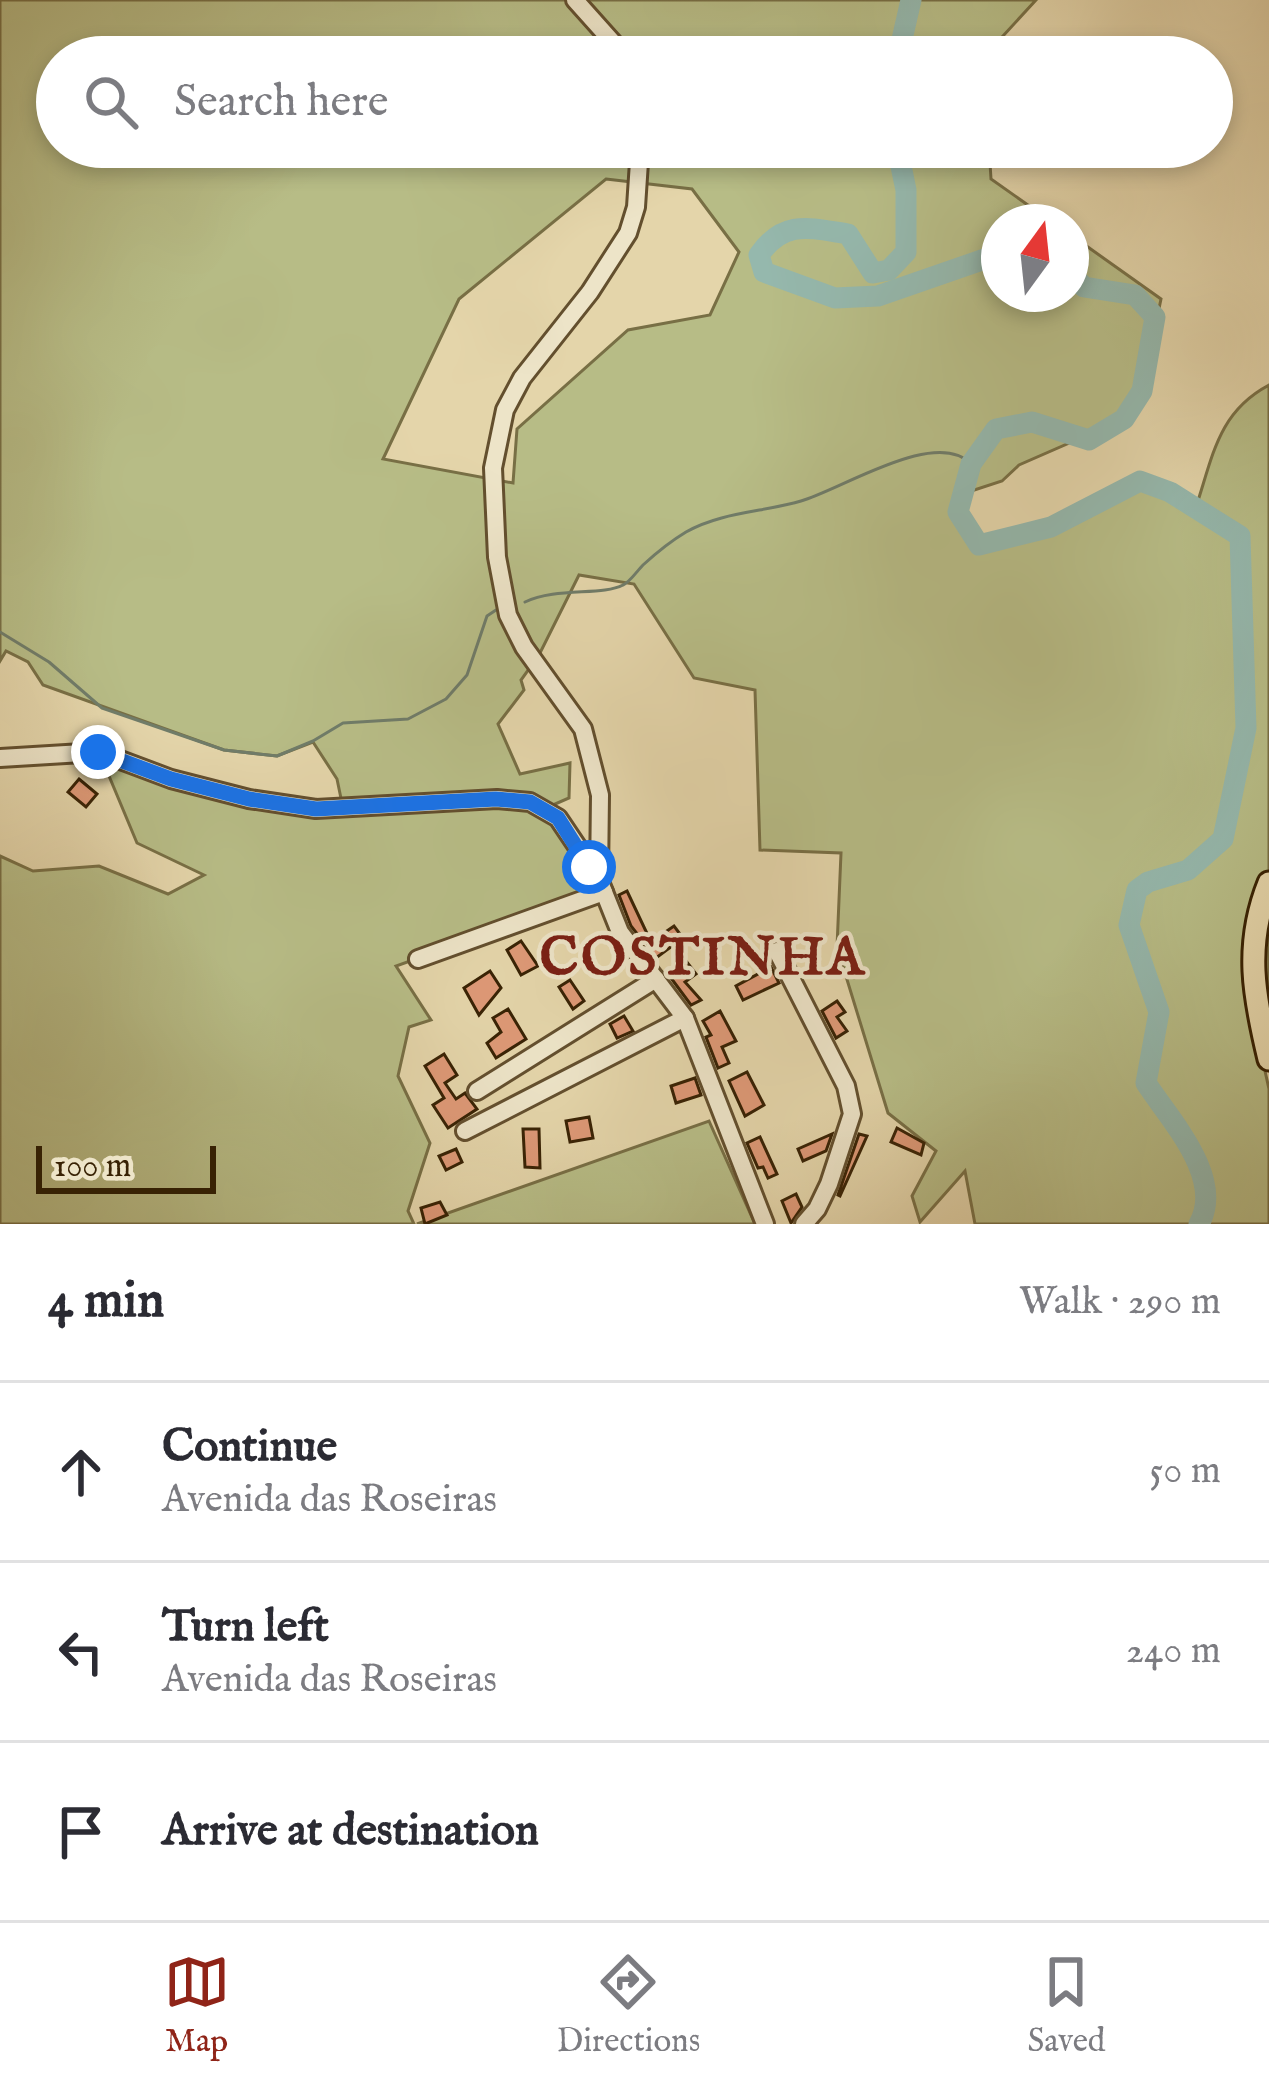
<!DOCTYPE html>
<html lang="en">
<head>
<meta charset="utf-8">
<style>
	:root { --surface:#fff; --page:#f2f2f3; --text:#2b2b33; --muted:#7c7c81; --line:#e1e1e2; --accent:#8f2418 }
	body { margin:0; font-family:"IM FELL English",serif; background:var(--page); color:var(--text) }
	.compass { position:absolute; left:981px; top:204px; width:108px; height:108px; border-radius:50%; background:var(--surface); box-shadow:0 6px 18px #0003; rotate:15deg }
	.scale { position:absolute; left:36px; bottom:30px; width:180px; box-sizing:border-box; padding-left:12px; border:6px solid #382204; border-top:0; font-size:33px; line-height:42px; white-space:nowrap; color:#382204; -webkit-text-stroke:9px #ede4c8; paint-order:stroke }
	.stop { position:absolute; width:36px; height:36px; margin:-27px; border:9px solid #1a73e8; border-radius:50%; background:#fff }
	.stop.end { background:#1a73e8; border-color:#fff; box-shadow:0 3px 12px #0008 }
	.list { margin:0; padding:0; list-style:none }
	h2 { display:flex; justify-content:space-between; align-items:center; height:156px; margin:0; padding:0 48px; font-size:51px }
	h2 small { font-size:39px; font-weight:400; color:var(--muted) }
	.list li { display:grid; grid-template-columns:78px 1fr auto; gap:36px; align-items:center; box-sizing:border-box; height:180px; padding:0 48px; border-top:3px solid var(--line) }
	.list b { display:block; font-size:45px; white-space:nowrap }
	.list p { margin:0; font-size:39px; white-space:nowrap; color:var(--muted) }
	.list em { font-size:39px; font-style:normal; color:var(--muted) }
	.icon { flex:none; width:66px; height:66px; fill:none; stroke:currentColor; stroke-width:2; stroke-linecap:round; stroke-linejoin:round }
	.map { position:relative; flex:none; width:1269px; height:1224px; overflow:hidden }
	.search { position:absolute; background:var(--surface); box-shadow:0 6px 18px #0003; left:36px; right:36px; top:36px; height:132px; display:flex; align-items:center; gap:30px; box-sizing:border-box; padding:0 42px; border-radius:66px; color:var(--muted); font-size:45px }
	.sheet { height:696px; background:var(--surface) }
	nav { display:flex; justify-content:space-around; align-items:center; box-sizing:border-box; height:168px; border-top:3px solid var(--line); background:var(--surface); font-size:33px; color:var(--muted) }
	nav a { display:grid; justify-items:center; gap:6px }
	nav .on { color:var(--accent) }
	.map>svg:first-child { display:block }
	.green { fill:#b7bc86; stroke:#786f45; stroke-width:3; fill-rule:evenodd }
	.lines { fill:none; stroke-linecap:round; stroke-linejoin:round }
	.stream { stroke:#707c69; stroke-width:3 }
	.river { stroke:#95b8ad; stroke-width:21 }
	.building { fill:#de9977; stroke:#382204; stroke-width:3 }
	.minor-casing { stroke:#634f2e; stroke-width:22 }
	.major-casing { stroke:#382204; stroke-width:27 }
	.minor { stroke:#ede4c8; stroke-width:16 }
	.major { stroke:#e4d5aa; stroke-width:21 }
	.route { stroke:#1a73e8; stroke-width:15 }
	.labels { text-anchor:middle; stroke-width:9; stroke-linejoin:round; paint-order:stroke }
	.district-label { font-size:54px; font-weight:bold; letter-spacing:3px; fill:#7a1f14; stroke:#ede4c8 }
</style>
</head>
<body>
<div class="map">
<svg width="1269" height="1224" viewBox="0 0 1269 1224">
	<rect width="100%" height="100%" fill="#e4d5aa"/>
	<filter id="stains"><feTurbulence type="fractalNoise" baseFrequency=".00167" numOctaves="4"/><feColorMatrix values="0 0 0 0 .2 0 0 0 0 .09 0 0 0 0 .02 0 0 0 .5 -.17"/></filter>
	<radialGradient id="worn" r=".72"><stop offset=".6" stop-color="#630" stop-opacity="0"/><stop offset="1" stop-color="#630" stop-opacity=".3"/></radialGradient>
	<g class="green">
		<path d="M0,0H1036L992,48L991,57H57V147H989L991,179L1052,222H999V294H1071V235L1161,299L1142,391L1124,419L1019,465L1002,481L956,496H962L958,512C964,522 970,537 981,541C1013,552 1108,496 1140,481L1196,507C1213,456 1218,412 1269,385V1072L1255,994L1257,1035L1269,1089V1224H975L965,1171L920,1222L912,1196L936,1151L888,1113L837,947L841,853L760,850L755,690L694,678L634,584L579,575L539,655L521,680L524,690L498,724L520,774L570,763L569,798L546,808L604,892L396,966L431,1020L409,1027L398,1076L430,1143L408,1211L414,1224H0V856L33,871L99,866L168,894L204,875L137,843L99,752L249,799L343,808L337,779L313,742L277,756L224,750L43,685L28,662L6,651L0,661ZM606,179L692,189L739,252L710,315L628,330L517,429L513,483L383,459L459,299Z"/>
		<path d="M709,1121L755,1224H417Z"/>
	</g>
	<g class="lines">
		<g class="stream">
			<path d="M525,602C556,587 602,596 623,585C630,582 637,571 643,565C655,554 671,541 686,532C721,512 764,512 801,501C841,490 936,427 971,464"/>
			<path d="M0,632L49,662L102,708L224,750L277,756L313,741L343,723L408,719L446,699L467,675L487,616L496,610"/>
		</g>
		<g class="river">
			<path d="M898,57L911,0"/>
			<path d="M897,147L906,190V252L889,270L873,273L848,234C810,228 784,219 759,255L764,272L835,298L878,296L999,254"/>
			<path d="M1071,274L1084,287L1135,295L1155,317L1142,391L1124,419L1089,440L1032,422L996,429L971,464L958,512L979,545L1051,527L1140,481L1170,492L1240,536L1246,728L1223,839L1188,870L1148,882L1137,890L1129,925L1159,1012L1146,1083C1170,1120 1225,1178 1199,1224"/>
		</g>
	</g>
	<g class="building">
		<path d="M79,779L97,794L86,807L68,792Z"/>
		<path d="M627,891L651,942L674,926L683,938L656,958L631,926L619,895Z"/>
		<path d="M521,941L538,966L521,975L507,950Z"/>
		<path d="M686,961L696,974L685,982L701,1000L691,1005L668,974Z"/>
		<path d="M771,967L779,983L743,1000L736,986Z"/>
		<path d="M490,971L501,988L479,1015L464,988Z"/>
		<path d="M570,980L584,1001L573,1009L559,987Z"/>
		<path d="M837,1001L845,1012L837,1017L847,1031L836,1038L822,1011Z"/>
		<path d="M508,1009L526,1039L496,1058L487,1043L501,1032L493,1018Z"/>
		<path d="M720,1011L736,1041L722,1047L729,1063L718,1068L706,1037L711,1035L703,1021Z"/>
		<path d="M624,1016L633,1031L617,1038L610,1024Z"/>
		<path d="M444,1054L457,1075L445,1083L456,1099L465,1093L477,1109L448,1128L433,1105L444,1098L425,1066Z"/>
		<path d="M747,1072L764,1105L745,1116L729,1081Z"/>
		<path d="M695,1078L701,1095L676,1103L671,1086Z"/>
		<path d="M589,1117L593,1138L570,1142L566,1121Z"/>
		<path d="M897,1128L924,1143L921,1155L891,1142Z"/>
		<path d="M523,1129H539L540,1168L525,1167Z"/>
		<path d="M832,1134L826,1151L803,1161L798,1149Z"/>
		<path d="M859,1134L867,1136L840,1196L838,1195Z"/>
		<path d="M760,1137L777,1174L768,1178L763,1167L758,1168L747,1143Z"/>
		<path d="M456,1149L462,1162L446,1170L439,1156Z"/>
		<path d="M796,1194L802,1207L791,1223L782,1201Z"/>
		<path d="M440,1202L447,1215L425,1224L421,1208Z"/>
	</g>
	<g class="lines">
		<defs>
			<g id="minor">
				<path d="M575,0L626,57"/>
				<path d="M640,147L636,207L628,233L590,292L522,378L505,410L493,468L497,557L508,615L524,647L583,729L600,795L599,879L604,892L620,932L685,1018L765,1224"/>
				<path d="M0,758L99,752L171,779L249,799L316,809L497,799L530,802L558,818L599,879"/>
				<path d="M777,951L846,1086L852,1114L829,1184L817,1209L804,1224"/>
				<path d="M418,959L604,892"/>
				<path d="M477,1091L656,979"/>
				<path d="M465,1131L685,1018"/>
			</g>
			<path id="major" d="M1269,883C1244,945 1254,997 1269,1059"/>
		</defs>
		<use href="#minor" class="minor-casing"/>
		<use href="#major" class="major-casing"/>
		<use href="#minor" class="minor"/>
		<use href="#major" class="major"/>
	</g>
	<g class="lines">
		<path class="route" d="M98,752L171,779L249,799L316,809L496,799L530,802L558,818L589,867"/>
	</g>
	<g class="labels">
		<g class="district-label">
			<text x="703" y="974">COSTINHA</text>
		</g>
	</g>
	<rect width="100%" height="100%" filter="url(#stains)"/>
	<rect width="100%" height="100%" fill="url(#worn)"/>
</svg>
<svg class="compass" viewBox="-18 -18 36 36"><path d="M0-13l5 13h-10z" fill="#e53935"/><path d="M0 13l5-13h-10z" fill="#7c7c81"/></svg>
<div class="scale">100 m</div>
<div class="stop" style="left:589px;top:867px"></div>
<div class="stop end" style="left:98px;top:752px"></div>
<div class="search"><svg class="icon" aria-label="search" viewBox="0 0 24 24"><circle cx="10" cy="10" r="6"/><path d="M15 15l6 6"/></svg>Search here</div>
</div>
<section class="sheet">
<h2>4 min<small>Walk · 290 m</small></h2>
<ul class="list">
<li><svg class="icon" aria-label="ahead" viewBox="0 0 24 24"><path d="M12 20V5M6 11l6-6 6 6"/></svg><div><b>Continue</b><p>Avenida das Roseiras</p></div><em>50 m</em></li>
<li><svg class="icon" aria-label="left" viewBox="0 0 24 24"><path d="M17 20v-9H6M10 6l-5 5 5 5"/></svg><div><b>Turn left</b><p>Avenida das Roseiras</p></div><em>240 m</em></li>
<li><svg class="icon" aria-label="arrive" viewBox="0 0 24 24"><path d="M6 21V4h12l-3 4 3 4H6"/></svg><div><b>Arrive at destination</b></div></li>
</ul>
</section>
<nav>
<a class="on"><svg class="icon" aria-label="map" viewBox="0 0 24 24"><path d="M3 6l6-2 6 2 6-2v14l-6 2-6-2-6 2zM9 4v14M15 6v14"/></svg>Map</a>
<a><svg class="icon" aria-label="directions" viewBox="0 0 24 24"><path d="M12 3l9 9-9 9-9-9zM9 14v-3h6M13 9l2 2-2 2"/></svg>Directions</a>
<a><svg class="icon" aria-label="saved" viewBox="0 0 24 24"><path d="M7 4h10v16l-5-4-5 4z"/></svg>Saved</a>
</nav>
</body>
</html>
